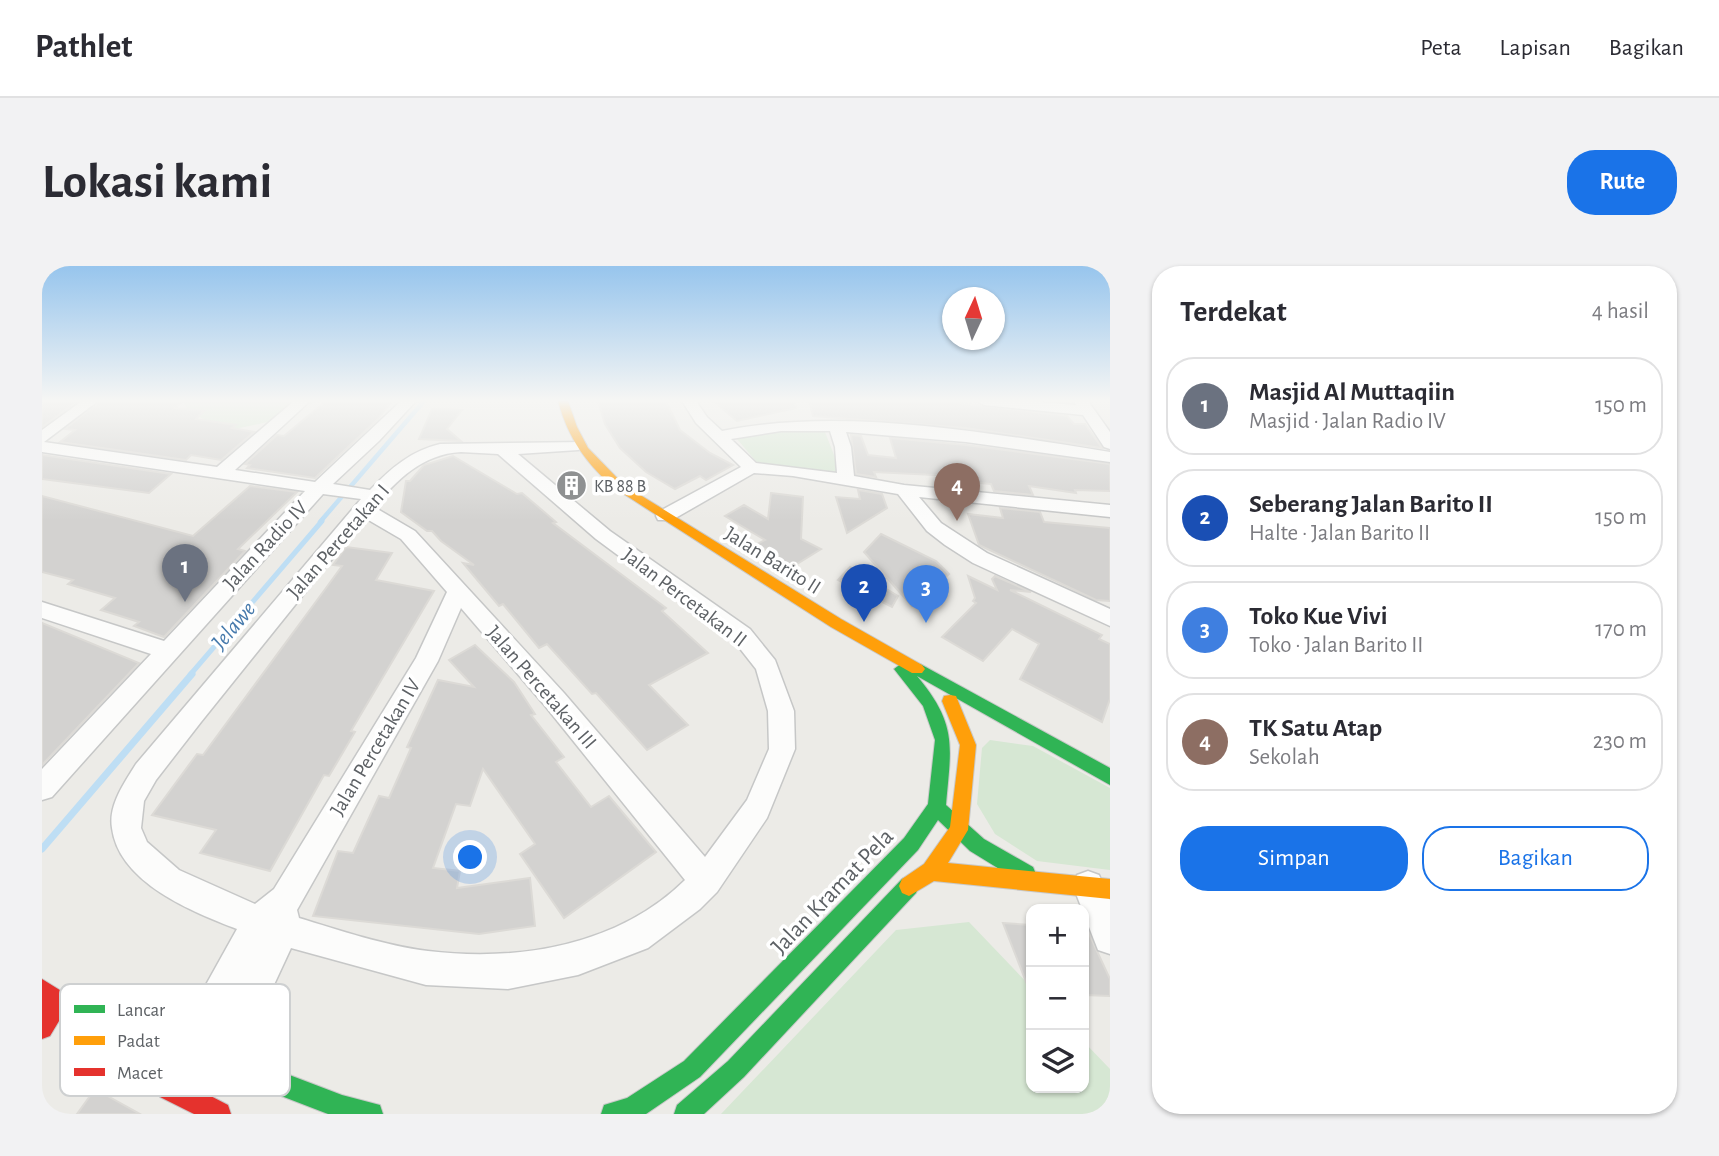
<!DOCTYPE html>
<html lang="id">
<head>
<meta charset="utf-8">
<style>
	:root { --surface:#fff; --page:#f2f2f3; --text:#2b2b33; --muted:#7c7c81; --line:#e1e1e2; --accent:#1a73e8 }
	body { margin:0; font-family:"Alegreya Sans",sans-serif; background:var(--page); color:var(--text) }
	.controls { position:absolute; right:21px; bottom:21px; display:grid; overflow:hidden; border-radius:14px; box-shadow:0 2px 5px #0004 }
	.controls button { width:63px; height:63px; display:grid; place-items:center; padding:0; border:0; border-bottom:2px solid var(--line); background:var(--surface); color:var(--text); font:35px sans-serif }
	.compass { position:absolute; left:900px; top:21px; width:63px; height:63px; border-radius:50%; background:var(--surface); box-shadow:0 2px 5px #0004; rotate:4deg }
	.you { position:absolute; left:429px; top:592px; width:24px; height:24px; margin:-18px; border:5px solid #fff; border-radius:50%; background:#1a73e8; box-shadow:0 0 0 10px #1a73e833 }
	.badge { display:grid; place-items:center; width:46px; height:46px; border-radius:50%; background:var(--accent); color:#fff; font-size:23px; font-weight:700 }
	.pin { position:absolute; translate:-50% -58px; filter:drop-shadow(0 2px 4px #0008) }
	.pin::after { content:''; position:absolute; top:37px; width:24px; height:21px; background:inherit; clip-path:polygon(0 0,100% 0,50% 100%) }
	.list { margin:0; padding:0; list-style:none }
	h2 { display:flex; justify-content:space-between; align-items:center; height:91px; margin:0; padding:0 28px; font-size:30px }
	h2 small { font-size:23px; font-weight:400; color:var(--muted) }
	.list li { display:grid; grid-template-columns:46px 1fr auto; gap:21px; align-items:center; box-sizing:border-box; height:98px; margin:0 14px 14px; padding:0 14px; border:2px solid var(--line); border-radius:28px }
	.list b { display:block; font-size:26px; white-space:nowrap }
	.list p { margin:0; font-size:23px; white-space:nowrap; color:var(--muted) }
	.list em { font-size:23px; font-style:normal; color:var(--muted) }
	.actions { display:flex; gap:14px; padding:21px 28px }
	.actions a { flex:1; padding:16px 0; border:2px solid var(--accent); border-radius:28px; text-align:center; font-size:24px; color:var(--accent) }
	.actions .main { background:var(--accent); color:#fff }
	.icon { flex:none; width:38px; height:38px; fill:none; stroke:currentColor; stroke-width:2; stroke-linecap:round; stroke-linejoin:round }
	.map { position:relative; flex:none; width:1068px; height:848px; overflow:hidden; border-radius:28px }
	header { display:flex; align-items:center; gap:42px; box-sizing:border-box; height:98px; padding:0 35px; background:var(--surface); border-bottom:2px solid var(--line) }
	header strong { font-size:33px }
	nav { display:flex; gap:38px; margin-inline-start:auto; font-size:24px }
	.intro { display:flex; align-items:center; justify-content:space-between; box-sizing:border-box; height:168px; padding:0 42px }
	h1 { margin:0; font-size:49px }
	.button { padding:18px 32px; border-radius:28px; background:var(--accent); color:#fff; font-size:24px; font-weight:700 }
	main { display:flex; gap:42px; padding:0 42px }
	aside { flex:1; background:var(--surface); border-radius:28px; box-shadow:0 2px 5px #0004 }
	.map>svg:first-child { display:block }
	.green { fill:#d6e7d3 }
	.lines { fill:none; stroke-linecap:round; stroke-linejoin:round }
	.stream-far2 { stroke:#bedef4; stroke-width:4.5 }
	.stream-far1 { stroke:#bedef4; stroke-width:5 }
	.stream { stroke:#bedef4; stroke-width:7 }
	.building { fill:#d3d2d0; stroke:#dcdad6; stroke-width:2 }
	.street-casing { stroke:#c6c7c7; stroke-width:3 }
	.fast-casing { stroke:#c9c9c9; stroke-width:2 }
	.slow-casing { stroke:#c9c9c9; stroke-width:2 }
	.jam-casing { stroke:#c9c9c9; stroke-width:2 }
	.street { fill:#fcfcfb; fill-rule:evenodd }
	.fast { fill:#30b455; fill-rule:evenodd }
	.slow { fill:#ff9f0a; fill-rule:evenodd }
	.jam { fill:#e5322d; fill-rule:evenodd }
	.labels { text-anchor:middle; stroke-width:7; stroke-linejoin:round; paint-order:stroke }
	.far-poi-label { font-size:18px; fill:#5d6165; stroke:#fff; text-anchor:start }
	.street-label { font-size:21px; fill:#5d6165; stroke:#fff }
	.water-label { font-size:23px; font-style:italic; fill:#477aac; stroke:#fff }
	.near-street-label { font-size:24px; fill:#5d6165; stroke:#fff }
	.key { fill:#fff; stroke:#ced0d1; stroke-width:2 }
	.key-label { font-size:19px; fill:#5d6165 }
</style>
</head>
<body>
<header>
<strong>Pathlet</strong>
<nav><a>Peta</a><a>Lapisan</a><a>Bagikan</a></nav>
</header>
<div class="intro"><h1>Lokasi kami</h1><a class="button">Rute</a></div>
<main>
<div class="map">
<svg width="1068" height="848" viewBox="0 0 1068 848">
	<rect width="100%" height="100%" fill="#ecebe7"/>
	<g class="green">
		<path d="M141,135H274L235,154L184,165L146,145Z"/>
		<path d="M781,161L800,209L717,199L690,167Z"/>
		<path d="M948,474L991,480L1068,522V604L995,595L953,568L935,538L940,482Z"/>
		<path d="M927,656L989,721V822H1042V776L1068,803V848H679L854,664Z"/>
	</g>
	<g class="lines">
		<path class="stream-far2" d="M278,256L382,135"/>
		<path class="stream-far1" d="M148,409L280,255"/>
		<path class="stream" d="M0,583L150,408"/>
	</g>
	<g class="building">
		<path d="M0,135H36L0,161Z"/>
		<path d="M58,135H141L133,142L162,145L154,153L194,159L190,162L212,166L179,194L149,189L144,194L18,176L33,164L23,163Z"/>
		<path d="M284,135H350L336,153L273,212L205,202L208,199L203,198L235,169L242,170Z"/>
		<path d="M556,135H624L638,164L668,187L691,199L664,214L658,210L633,223L604,206L578,182L563,158Z"/>
		<path d="M671,135H753L754,142L695,155Z"/>
		<path d="M767,135H903L1025,150L1032,158H1043L1060,182L924,162L771,150Z"/>
		<path d="M390,143L420,144L405,163L419,175L377,173Z"/>
		<path d="M809,169L819,170L826,189L854,192L848,172L924,179L1068,198V225L1033,224L1034,227L987,220L991,229L952,225L949,218L916,215L913,210L832,206L834,211L814,208Z"/>
		<path d="M0,189L129,208L107,227L0,213Z"/>
		<path d="M411,190L475,228L480,227L514,256L511,257L624,342L620,345L666,387L607,419L646,459L605,484L554,427L550,428L505,378L497,382L461,338L457,340L421,297L432,299L399,275L390,265H385L359,246L364,215H368L382,199Z"/>
		<path d="M208,220L255,226L196,283L203,285L122,371L92,360L97,356L59,344L73,332L26,318L31,314L0,306V230L151,270Z"/>
		<path d="M816,224L840,228L845,242L805,267L794,231L818,233Z"/>
		<path d="M729,227L761,231L759,273L779,283L750,301L715,278L723,274L683,250L702,239L726,253Z"/>
		<path d="M958,242L998,246L1002,256L1068,262V335L1054,334L937,279L926,248L961,252Z"/>
		<path d="M839,268L894,295L907,308L870,340L822,286Z"/>
		<path d="M304,281L350,287L334,314L392,325L309,465L313,466L287,510L282,509L228,605L158,587L174,564L110,549L155,488L161,489L284,322L300,300L291,299Z"/>
		<path d="M808,301L856,330L850,341L796,314Z"/>
		<path d="M926,310L955,324L950,313L953,310L989,326L968,324L1060,369L1057,373L1068,378V433L1060,456L978,413L997,378L970,363L941,395L900,371L934,337L931,335L933,332Z"/>
		<path d="M0,357L97,397L0,499Z"/>
		<path d="M433,379L472,416L493,448L489,449L522,491L514,496L549,541L567,530L614,586L522,652L478,588L493,578L441,503L428,540L414,538L391,602L418,605L415,622L488,612L493,660L437,668L271,650L296,585L311,587L337,530L347,532L369,482L365,481L396,414L432,421L407,394Z"/>
		<path d="M961,657L989,659V726H988Z"/>
		<path d="M1042,657L1068,713V730L1042,729Z"/>
		<path d="M53,823L98,848H35Z"/>
	</g>
	<g class="lines">
		<defs>
			<g id="street">
				<path d="M40,135H56L2,176L175,201L252,135H268L193,204L273,216L359,135H374L337,175L291,218L328,224C349,202 369,185 398,178L542,176L544,179L542,182L536,184L476,188L568,265L708,363L733,394L752,445L753,483L725,552L675,626L658,643L606,682L536,709L466,723L384,719L249,682L192,805L179,810L166,805L162,795L157,804L144,809L131,804L126,791L131,778L195,663C151,646 77,617 70,562C66,539 83,516 94,498L319,233L281,228L10,531L0,534V503L109,388L0,352V336L122,375L263,225L0,186V164ZM419,186L456,188L554,273L692,375L714,403L726,445L727,483L705,534L663,591L522,427L373,265L332,241C355,214 380,188 419,186ZM323,252L359,273L405,326L374,392L232,623L213,638L137,604L105,576L99,562L102,535L114,514L159,456ZM419,342L504,441L643,614C576,680 476,696 386,685C344,680 297,664 257,652L255,644L396,395Z"/>
				<path d="M640,135H654L665,151L680,165C801,140 946,167 1068,186V196L924,176L804,166L809,181L812,210L862,219L1068,239V251L877,231L899,257L945,287L1068,343V360L931,297L903,279L885,265L856,228L751,210L712,207L630,254H616L614,250L616,246L699,201L654,157ZM739,165H788L793,181L795,207L714,197L689,173Z"/>
				<path d="M935,135H987L1034,139L1032,135H1046L1068,166V183L1062,181L1041,149L942,139Z"/>
				<path d="M1046,605L1057,609L1068,634V688L1056,684L1031,620L1035,609Z"/>
			</g>
			<g id="fast">
				<path d="M860,397L868,402L875,397L880,399L1068,502V519L875,410C916,459 909,480 904,539L942,573L991,601L994,608L991,615L984,618L977,615L928,585L896,554L876,584L658,811L604,848H559L562,839L585,832L642,795L862,572L886,538L893,474L881,440L852,403Z"/>
				<path d="M867,610L874,613L877,620L874,627L702,811L662,848H632L635,839L686,795L860,613Z"/>
				<path d="M148,771L300,829L338,839L341,848H286L148,795L105,803L97,799L93,791L97,783Z"/>
			</g>
			<g id="slow">
				<path d="M516,135H526L535,161L546,182L582,219L799,353L880,399L883,403L880,407H870L789,361L574,223C545,199 526,172 516,135Z"/>
				<path d="M908,429L914,430L934,479L926,564L906,597L1068,613V633L892,615L867,630L860,627L857,620L860,613L882,598L908,561L918,479L900,435L902,430Z"/>
			</g>
			<path id="jam" d="M0,713L113,783L136,813L186,839L189,848H152L118,831L97,799L20,750L8,770L0,773Z"/>
		</defs>
		<use href="#street" class="street-casing"/>
		<use href="#fast" class="fast-casing"/>
		<use href="#slow" class="slow-casing"/>
		<use href="#jam" class="jam-casing"/>
		<use href="#street" class="street"/>
		<use href="#fast" class="fast"/>
		<use href="#slow" class="slow"/>
		<use href="#jam" class="jam"/>
	</g>
	<linearGradient id="sky" x2="0" y2="1"><stop stop-color="#97c5ed"/><stop offset="0.53" stop-color="#f6f6f4"/><stop offset="1" stop-color="#f6f6f4" stop-opacity="0"/></linearGradient>
	<rect width="1068" height="254" fill="url(#sky)"/>
	<defs>
		<symbol id="building-disc" viewBox="-11 -11 22 22"><circle r="9.5" fill="#8f9192" stroke="#fff"/><path d="M-4-6H4V6H1V3H-1V6H-4ZM-2.5-4.3h1.7v1.8h-1.7ZM.8-4.3h1.7v1.8H.8ZM-2.5-1h1.7V.8h-1.7ZM.8-1h1.7V.8H.8Z" fill="#fff"/></symbol>
	</defs>
	<g fill-rule="evenodd">
		<use href="#building-disc" x="512" y="202" width="35" height="35"/>
	</g>
	<g class="labels">
		<g class="far-poi-label">
			<text x="552" y="226">KB 88 B</text>
		</g>
		<g class="street-label">
			<text transform="translate(296 275) rotate(-49)" y="7">Jalan Percetakan I</text>
			<text transform="translate(223 279) rotate(-47)" y="7">Jalan Radio IV</text>
			<text transform="translate(731 294) rotate(32)" y="7">Jalan Barito II</text>
			<text transform="translate(643 331) rotate(37)" y="7">Jalan Percetakan II</text>
			<text transform="translate(500 421) rotate(49)" y="7">Jalan Percetakan III</text>
			<text transform="translate(333 481) rotate(-59)" y="7">Jalan Percetakan IV</text>
		</g>
		<g class="water-label">
			<text transform="translate(191 359) rotate(-50)" y="8">Jelawe</text>
		</g>
		<g class="near-street-label">
			<text transform="translate(790 625) rotate(-46)" y="8">Jalan Kramat Pela</text>
		</g>
	</g>
	<rect x="18" y="718" width="230" height="112" rx="10" class="key"/>
	<rect x="32" y="739" width="31" height="8" fill="#30b455"/>
	<rect x="32" y="770" width="31" height="9" fill="#ff9f0a"/>
	<rect x="32" y="802" width="31" height="8" fill="#e5322d"/>
	<g class="key-label">
		<text x="75" y="750">Lancar</text>
		<text x="75" y="781">Padat</text>
		<text x="75" y="813">Macet</text>
	</g>
</svg>
<div class="controls">
<button>+</button>
<button>−</button>
<button><svg class="icon" aria-label="layers" viewBox="0 0 24 24"><path d="M12 4l9 5-9 5-9-5zM3 14l9 5 9-5"/></svg></button>
</div>
<svg class="compass" viewBox="-18 -18 36 36"><path d="M0-13l5 13h-10z" fill="#e53935"/><path d="M0 13l5-13h-10z" fill="#7c7c81"/></svg>
<div class="you"></div>
<div class="pin badge" style="left:143px;top:336px;background:#6b7280">1</div>
<div class="pin badge" style="left:822px;top:356px;background:#1a4fb4">2</div>
<div class="pin badge" style="left:884px;top:357px;background:#3f7fe0">3</div>
<div class="pin badge" style="left:915px;top:255px;background:#8d6e63">4</div>
</div>
<aside>
<h2>Terdekat<small>4 hasil</small></h2>
<ul class="list">
<li><span class="badge" style="background:#6b7280">1</span><div><b>Masjid Al Muttaqiin</b><p>Masjid · Jalan Radio IV</p></div><em>150 m</em></li>
<li><span class="badge" style="background:#1a4fb4">2</span><div><b>Seberang Jalan Barito II</b><p>Halte · Jalan Barito II</p></div><em>150 m</em></li>
<li><span class="badge" style="background:#3f7fe0">3</span><div><b>Toko Kue Vivi</b><p>Toko · Jalan Barito II</p></div><em>170 m</em></li>
<li><span class="badge" style="background:#8d6e63">4</span><div><b>TK Satu Atap</b><p>Sekolah</p></div><em>230 m</em></li>
</ul>
<div class="actions"><a class="main">Simpan</a><a>Bagikan</a></div>
</aside>
</main>
</body>
</html>
